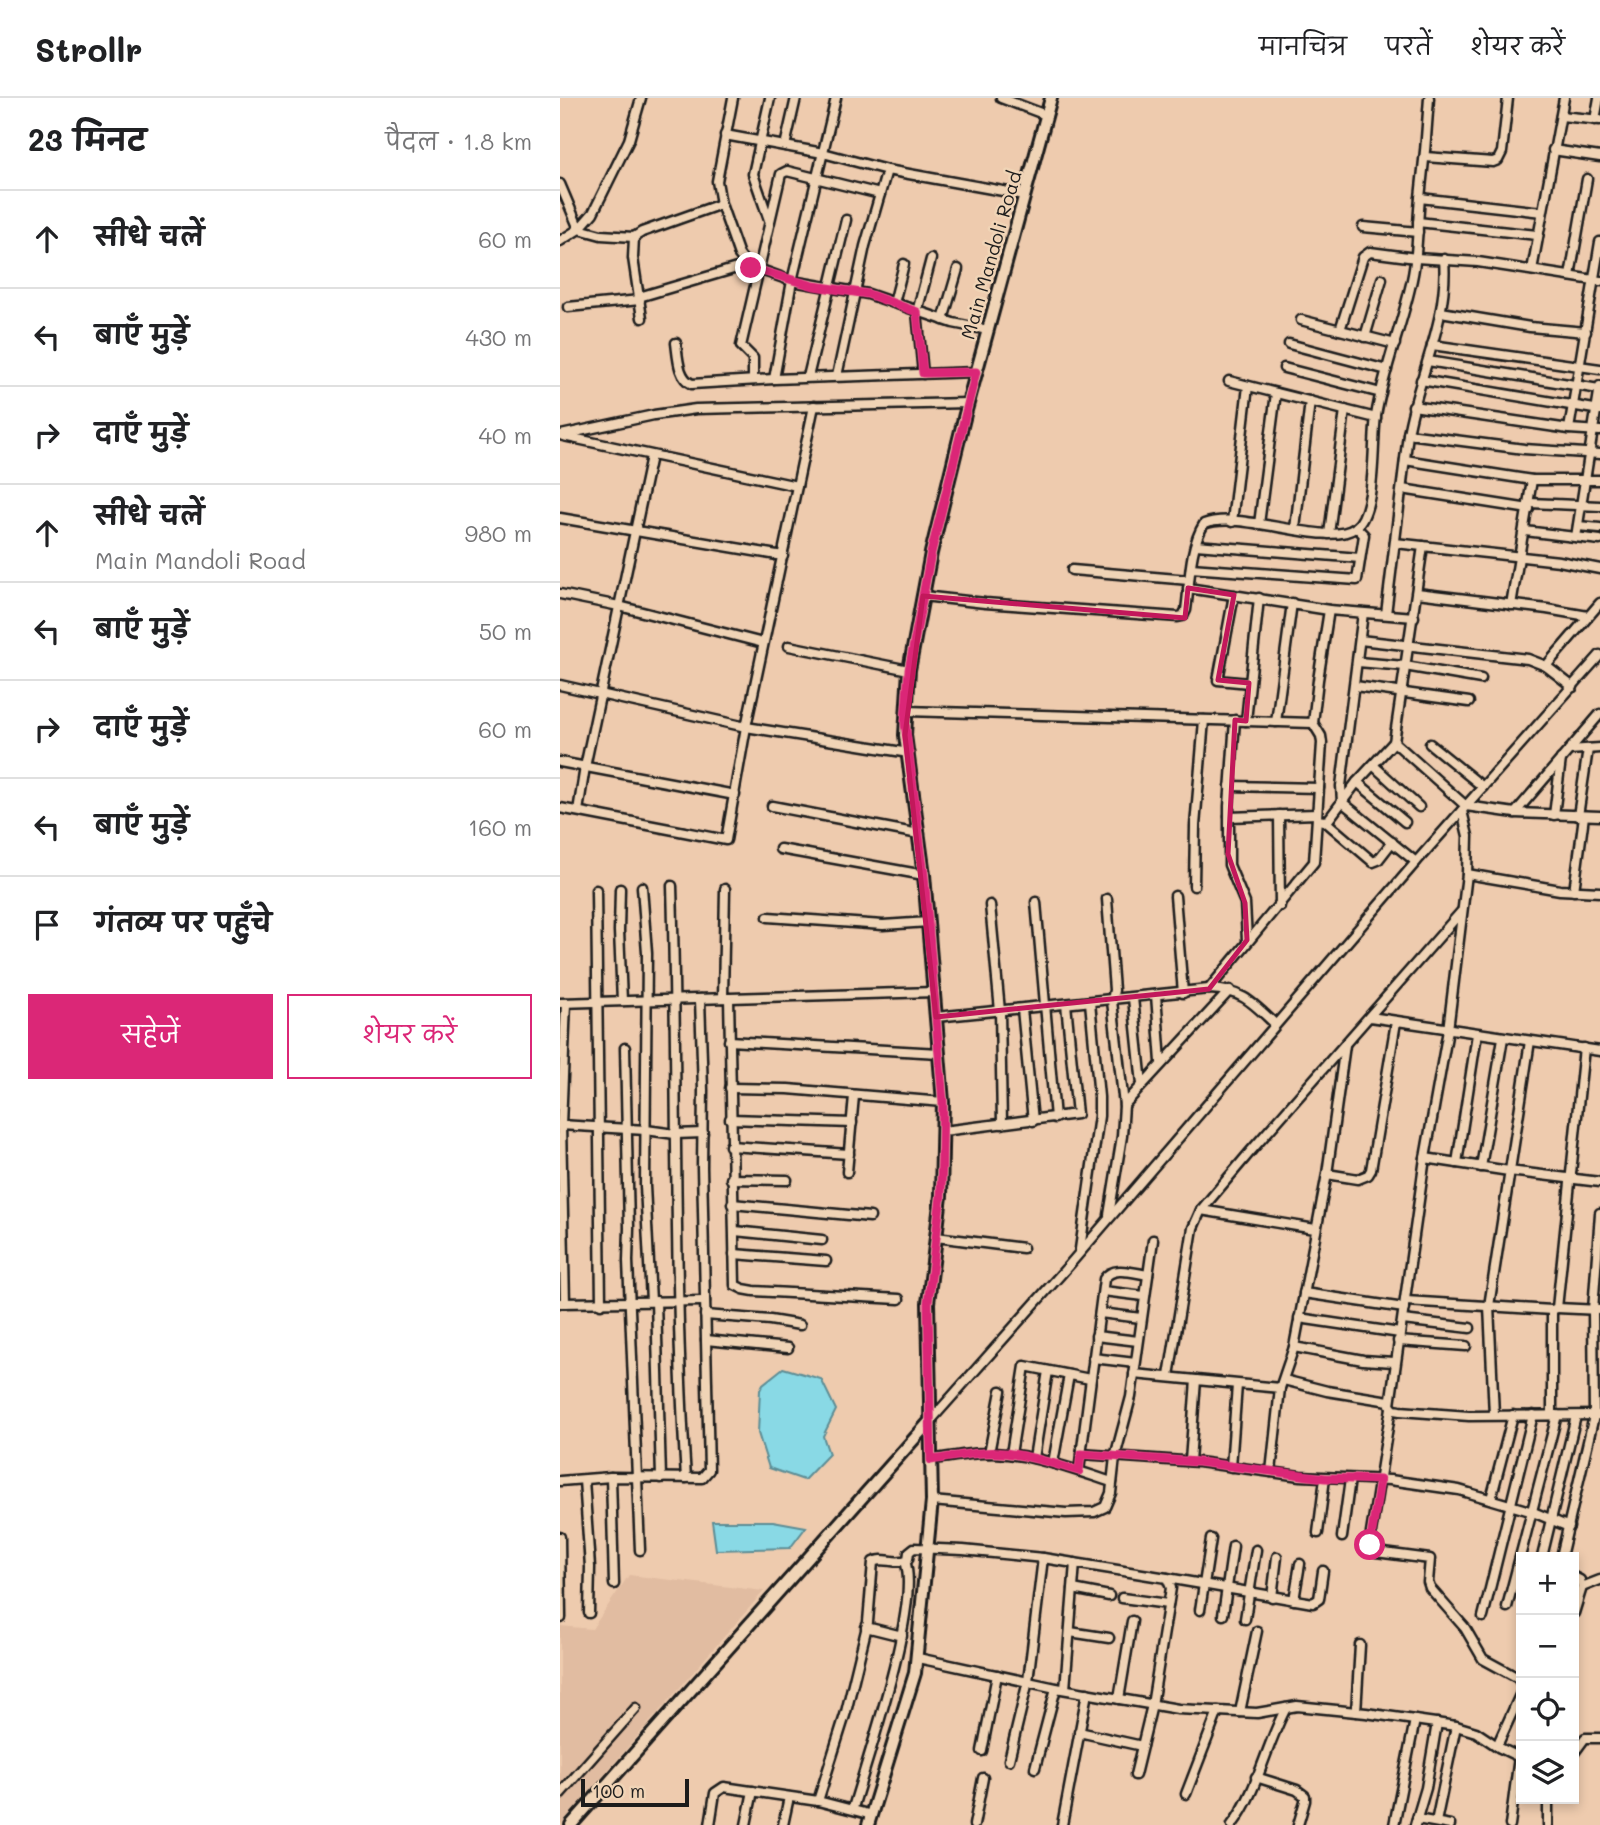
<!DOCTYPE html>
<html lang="hi">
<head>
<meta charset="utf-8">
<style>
	:root { --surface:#fff; --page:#f2f2f2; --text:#202124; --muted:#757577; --line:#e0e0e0; --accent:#db2777 }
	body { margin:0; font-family:Mali,"Playpen Sans Deva",sans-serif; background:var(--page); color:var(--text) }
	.controls { position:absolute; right:21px; bottom:21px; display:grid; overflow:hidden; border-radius:0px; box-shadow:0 4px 10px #0003 }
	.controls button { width:63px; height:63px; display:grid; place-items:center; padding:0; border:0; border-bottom:2px solid var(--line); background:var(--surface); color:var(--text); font:35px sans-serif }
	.scale { position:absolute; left:21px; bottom:18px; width:108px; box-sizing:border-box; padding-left:7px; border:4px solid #1c1c1c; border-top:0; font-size:19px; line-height:24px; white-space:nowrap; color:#1c1c1c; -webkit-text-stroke:5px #f0d4b6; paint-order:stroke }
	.stop { position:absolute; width:21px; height:21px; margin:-16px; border:5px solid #db2777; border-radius:50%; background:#fff }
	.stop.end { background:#db2777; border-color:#fff; box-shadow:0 2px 7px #0008 }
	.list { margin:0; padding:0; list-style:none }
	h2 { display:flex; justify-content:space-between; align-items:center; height:91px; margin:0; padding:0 28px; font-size:30px }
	h2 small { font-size:23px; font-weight:400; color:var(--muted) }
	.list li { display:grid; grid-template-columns:46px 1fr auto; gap:21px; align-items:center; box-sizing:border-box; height:98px; padding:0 28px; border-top:2px solid var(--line) }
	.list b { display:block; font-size:26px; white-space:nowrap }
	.list p { margin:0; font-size:23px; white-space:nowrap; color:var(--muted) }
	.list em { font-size:23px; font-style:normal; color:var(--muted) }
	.actions { display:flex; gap:14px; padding:21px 28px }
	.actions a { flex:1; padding:16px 0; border:2px solid var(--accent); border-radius:0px; text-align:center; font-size:24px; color:var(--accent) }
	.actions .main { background:var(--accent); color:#fff }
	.icon { flex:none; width:38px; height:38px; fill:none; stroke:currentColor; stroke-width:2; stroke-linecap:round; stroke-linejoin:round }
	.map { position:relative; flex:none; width:1040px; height:1727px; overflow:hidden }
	header { display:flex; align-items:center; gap:42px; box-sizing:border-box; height:98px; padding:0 35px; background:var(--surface); border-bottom:2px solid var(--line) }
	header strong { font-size:33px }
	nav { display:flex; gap:38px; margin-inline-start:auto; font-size:24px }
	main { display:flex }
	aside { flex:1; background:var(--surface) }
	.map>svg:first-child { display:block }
	.built { fill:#e1bca1 }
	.water { fill:#89d9e5; stroke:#5d8d95; stroke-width:2 }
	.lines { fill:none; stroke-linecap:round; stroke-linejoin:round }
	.minor-casing { stroke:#1c1c1c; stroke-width:13 }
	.tertiary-casing { stroke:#1c1c1c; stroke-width:16 }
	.minor { stroke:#f0d4b6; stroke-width:8 }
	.tertiary { stroke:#f0d4b6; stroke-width:10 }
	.route { stroke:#db2777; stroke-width:9 }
	.marked { fill:none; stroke:#c2185b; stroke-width:5; stroke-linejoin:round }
	.labels { text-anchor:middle; stroke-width:5; stroke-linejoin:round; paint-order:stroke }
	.street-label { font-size:19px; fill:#1c1c1c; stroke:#f0d4b6 }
</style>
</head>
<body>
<header>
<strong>Strollr</strong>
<nav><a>मानचित्र</a><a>परतें</a><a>शेयर करें</a></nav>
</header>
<main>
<aside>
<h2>23 मिनट<small>पैदल · 1.8 km</small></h2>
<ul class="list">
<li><svg class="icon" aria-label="ahead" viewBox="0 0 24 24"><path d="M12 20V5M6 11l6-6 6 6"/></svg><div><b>सीधे चलें</b></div><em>60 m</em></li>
<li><svg class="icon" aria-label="left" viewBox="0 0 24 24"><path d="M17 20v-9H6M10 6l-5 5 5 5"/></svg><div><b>बाएँ मुड़ें</b></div><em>430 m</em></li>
<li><svg class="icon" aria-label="right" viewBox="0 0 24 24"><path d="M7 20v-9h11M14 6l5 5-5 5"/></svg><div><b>दाएँ मुड़ें</b></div><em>40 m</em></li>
<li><svg class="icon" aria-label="ahead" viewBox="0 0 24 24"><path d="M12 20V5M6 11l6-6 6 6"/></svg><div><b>सीधे चलें</b><p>Main Mandoli Road</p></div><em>980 m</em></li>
<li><svg class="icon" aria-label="left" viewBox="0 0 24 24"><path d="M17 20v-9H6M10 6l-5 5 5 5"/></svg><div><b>बाएँ मुड़ें</b></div><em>50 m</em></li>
<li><svg class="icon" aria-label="right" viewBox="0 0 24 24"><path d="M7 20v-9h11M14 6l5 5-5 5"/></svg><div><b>दाएँ मुड़ें</b></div><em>60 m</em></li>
<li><svg class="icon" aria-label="left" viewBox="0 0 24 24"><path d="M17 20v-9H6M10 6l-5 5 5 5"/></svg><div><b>बाएँ मुड़ें</b></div><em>160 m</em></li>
<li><svg class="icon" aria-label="arrive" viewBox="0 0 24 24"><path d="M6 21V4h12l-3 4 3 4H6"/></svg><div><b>गंतव्य पर पहुँचे</b></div></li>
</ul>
<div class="actions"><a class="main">सहेजें</a><a>शेयर करें</a></div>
</aside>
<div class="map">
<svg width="1040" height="1727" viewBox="0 0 1040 1727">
	<rect width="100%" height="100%" fill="#eecbae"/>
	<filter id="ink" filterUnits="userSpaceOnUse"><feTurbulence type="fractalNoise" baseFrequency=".0143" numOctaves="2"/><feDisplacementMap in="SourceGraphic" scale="14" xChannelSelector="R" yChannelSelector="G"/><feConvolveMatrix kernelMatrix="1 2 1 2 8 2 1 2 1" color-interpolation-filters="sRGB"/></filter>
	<g filter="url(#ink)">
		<path class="built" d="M69,1477L204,1493L0,1727V1528L32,1531Z"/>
		<g class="water">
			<path d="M223,1270L261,1281L276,1312L263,1338L269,1356L244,1382L209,1370L198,1335L200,1292L203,1286Z"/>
			<path d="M152,1423H213L246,1429L230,1450L156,1452Z"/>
		</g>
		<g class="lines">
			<defs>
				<g id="minor">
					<path d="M173,0L157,83L161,106L179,157L187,167L232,183L308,196L393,225L428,232"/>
					<path d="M441,0L486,17"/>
					<path d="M1001,18L1040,22"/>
					<path d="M1035,22L1039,0"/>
					<path d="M165,37L263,55L327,72L465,97"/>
					<path d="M225,48L236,0"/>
					<path d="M993,52L1040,59"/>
					<path d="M865,59L933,64L938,62L942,54L948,0"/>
					<path d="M0,86L19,131L41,137L74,139"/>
					<path d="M860,100L982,114"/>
					<path d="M209,122L193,76L210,0"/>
					<path d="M858,124L977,137"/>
					<path d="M803,129L858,134"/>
					<path d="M0,143L19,131L33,115L69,42L81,0"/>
					<path d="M972,172L1004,0"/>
					<path d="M1010,178L1027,81"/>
					<path d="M79,199L187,167"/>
					<path d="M334,205L344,166"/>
					<path d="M8,209L80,202"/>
					<path d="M881,214L970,229L1026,234"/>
					<path d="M82,220L73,160L74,139L82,134L161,106"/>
					<path d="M383,222L398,171"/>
					<path d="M741,222L835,246"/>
					<path d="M780,232L803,159L810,154L856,160L918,164L1040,183"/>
					<path d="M805,239L822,181"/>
					<path d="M116,245C118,259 118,280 132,286L214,281L416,274"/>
					<path d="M729,246L827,272"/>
					<path d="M872,247L1040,271"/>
					<path d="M868,263L1039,291"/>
					<path d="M724,270L821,295"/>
					<path d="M363,276L357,214L371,161"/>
					<path d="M277,278L305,148L327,72"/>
					<path d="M248,279L286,122"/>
					<path d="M214,281L232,183L276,0"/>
					<path d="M193,282V260L181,248L221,76L227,73L320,96"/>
					<path d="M861,282L1040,312"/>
					<path d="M669,283L816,320"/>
					<path d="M853,308L1009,331L1040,333"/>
					<path d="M1009,331L1040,144"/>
					<path d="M848,336L964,351L1040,356"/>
					<path d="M1,337L94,317L136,311L408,305"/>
					<path d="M3,338L237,388"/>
					<path d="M845,362L972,382H1040"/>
					<path d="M842,391L969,411"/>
					<path d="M970,405L1040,408"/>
					<path d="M0,420L223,458"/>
					<path d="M672,424L688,288"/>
					<path d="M699,426L716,295"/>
					<path d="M1018,428L1040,430"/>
					<path d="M735,431L750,303"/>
					<path d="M965,433L1040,442"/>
					<path d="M769,436L785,312"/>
					<path d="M1016,439L1040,288"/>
					<path d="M835,445L999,463L1040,471"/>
					<path d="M636,447L800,460"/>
					<path d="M631,470L797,482L804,437L796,429"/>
					<path d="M512,472L629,482"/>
					<path d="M628,490L769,512L854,519"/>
					<path d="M857,495L987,511L1028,518"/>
					<path d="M0,496L59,508L203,545"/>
					<path d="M674,497L658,582L689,585"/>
					<path d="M363,498L425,505L618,519L623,518L626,512C630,485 629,450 644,426C680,411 768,450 795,430C817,414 812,344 816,318C823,274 840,233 850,190C858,160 857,130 860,100C864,67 867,34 869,0"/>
					<path d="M951,507L972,382"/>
					<path d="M803,515L781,688L782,704L856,764"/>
					<path d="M826,516L848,336C858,277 889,222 884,161"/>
					<path d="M800,542L968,561L986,568L1013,589"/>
					<path d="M229,548L349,572"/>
					<path d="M798,564L845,568L921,581"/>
					<path d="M986,568L1040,505"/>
					<path d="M0,587L186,629L349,655"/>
					<path d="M795,588L909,604"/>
					<path d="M346,613L753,625"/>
					<path d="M675,622L669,708V767L685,805L687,842"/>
					<path d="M686,623L699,500"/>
					<path d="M716,624L732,505"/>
					<path d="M834,644L863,448"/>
					<path d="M870,646L923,689"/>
					<path d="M1009,652L1040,650"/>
					<path d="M0,664L175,697"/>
					<path d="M813,667L859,709"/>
					<path d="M797,684L845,724"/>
					<path d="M670,688L759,690"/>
					<path d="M212,708L359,736"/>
					<path d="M0,710L166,742L186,629L254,308"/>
					<path d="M18,713L25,669L91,358"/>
					<path d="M902,713L908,738L907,776L888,932L865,1060L830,1307L834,1312L840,1313L909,1318L1040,1317"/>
					<path d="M955,715L1040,616"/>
					<path d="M719,717L720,808"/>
					<path d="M994,717L1001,661"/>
					<path d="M1018,718L1028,651"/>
					<path d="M669,719L757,716"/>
					<path d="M757,722L765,723L769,721L797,684L834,644L906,708L955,715L1040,718"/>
					<path d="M765,723L813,764L818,762L832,744"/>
					<path d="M220,751L364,777"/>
					<path d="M907,776L1000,792L1040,794"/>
					<path d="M112,788C118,986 113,1183 126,1380"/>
					<path d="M634,788L635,728L644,622"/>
					<path d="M82,789L87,855L85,1088L91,1203"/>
					<path d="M60,791L59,833L62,903"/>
					<path d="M36,792L41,1206"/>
					<path d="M1014,793L1024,718"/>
					<path d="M615,798L623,895"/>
					<path d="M547,801L554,892L552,903L564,1007L562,1038L549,1117"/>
					<path d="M476,804L495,1020"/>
					<path d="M430,807L440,913L442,1026"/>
					<path d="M208,819L323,827L369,824"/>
					<path d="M649,891L754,764L762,645L761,638L753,625L758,582L769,512"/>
					<path d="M596,897L601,964"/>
					<path d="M163,900L165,791"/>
					<path d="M169,900L175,1187L183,1191L194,1193L339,1201"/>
					<path d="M573,900L582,986"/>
					<path d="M0,905L375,894"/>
					<path d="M462,911L473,1023"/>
					<path d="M376,919L649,891C682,892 692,904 715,926"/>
					<path d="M810,919L1040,953"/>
					<path d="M169,943L379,955"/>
					<path d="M65,950L69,1130L68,1163L80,1452"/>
					<path d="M170,990L228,991L383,1004"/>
					<path d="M564,1007L670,892"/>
					<path d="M170,1021L292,1025"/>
					<path d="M0,1027L86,1032L115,1036L143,1035"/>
					<path d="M383,1033L517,1016L506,906"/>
					<path d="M170,1048L289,1056"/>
					<path d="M865,1060L949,1073L1040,1084"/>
					<path d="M897,1065L917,936"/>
					<path d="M921,1069L943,940"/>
					<path d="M287,1074L294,998"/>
					<path d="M767,1076L798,1081L808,1077L811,1072L836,924"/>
					<path d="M171,1081L227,1082"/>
					<path d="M172,1106L310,1119"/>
					<path d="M641,1112L755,1131"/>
					<path d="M175,1133L262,1142"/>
					<path d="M376,1139L463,1150"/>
					<path d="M520,1151L539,1018V999L530,904"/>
					<path d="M174,1156L266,1163"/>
					<path d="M543,1193L584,1198"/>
					<path d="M744,1195L844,1210"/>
					<path d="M96,1203L101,1380"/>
					<path d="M846,1203L992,1212"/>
					<path d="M0,1205L145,1203"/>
					<path d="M5,1205L1,1027L6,905"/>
					<path d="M997,1210L1040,1212"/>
					<path d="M540,1215L581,1220"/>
					<path d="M145,1217L210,1222L240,1227"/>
					<path d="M739,1220L840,1235"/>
					<path d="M843,1222L910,1230"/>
					<path d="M536,1238L578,1243"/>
					<path d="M146,1242L228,1250"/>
					<path d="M838,1243L906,1248"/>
					<path d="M734,1249L803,1262L834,1264"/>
					<path d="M533,1260L575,1265"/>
					<path d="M574,1276L720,1290"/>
					<path d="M609,1278L633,1130L641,1112L690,1054L901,814"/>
					<path d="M724,1282L767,1293L829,1303"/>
					<path d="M831,1310L811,1435L812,1450L816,1454L870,1461L868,1484L870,1490L905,1530L923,1561L958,1580L961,1585"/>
					<path d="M934,1317L929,1208L970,943"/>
					<path d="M992,1317V1212L997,1210L1024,950"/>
					<path d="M371,1322L510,1166L856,764L1040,557"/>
					<path d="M429,1355L441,1293"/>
					<path d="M451,1356L465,1268L530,1281"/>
					<path d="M521,1356L638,1364L740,1378L830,1382L899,1392L973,1414L1009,1429"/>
					<path d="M474,1360L488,1273"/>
					<path d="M371,1361C389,1360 407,1355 425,1355C469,1354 511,1371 552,1384"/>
					<path d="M630,1363L636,1282"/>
					<path d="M493,1365L509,1277"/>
					<path d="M671,1369L677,1287"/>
					<path d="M519,1373L544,1181C553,1167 574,1175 588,1177"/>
					<path d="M711,1374L720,1290L734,1249L767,1076L785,947"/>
					<path d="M51,1379L54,1486"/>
					<path d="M24,1382L30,1469L29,1515"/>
					<path d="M0,1383L51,1379L142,1380L149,1372L142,1069L143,992L140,901"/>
					<path d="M931,1401L953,1317"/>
					<path d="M372,1403L506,1415L534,1414L545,1409L551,1395L555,1359L571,1299L593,1142"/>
					<path d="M758,1435L765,1380"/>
					<path d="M0,1439L1,1520"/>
					<path d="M782,1439L790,1381"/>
					<path d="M982,1459L1016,1318"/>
					<path d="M1001,1459L1034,1318L1033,1212L1040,1115"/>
					<path d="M1014,1479L1020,1482L1022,1489L1014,1515"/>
					<path d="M607,1480L753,1505L759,1501L763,1473"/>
					<path d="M1022,1489L1040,1482"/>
					<path d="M513,1491L549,1498"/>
					<path d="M712,1499L717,1459"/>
					<path d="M562,1500L608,1506"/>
					<path d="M734,1502L740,1466"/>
					<path d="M947,1509L997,1317"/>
					<path d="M640,1512L651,1441"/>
					<path d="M663,1517L673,1448"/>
					<path d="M923,1519L973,1317"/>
					<path d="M685,1521L696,1452"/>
					<path d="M306,1529L342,1538"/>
					<path d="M510,1534L549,1540"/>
					<path d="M358,1560L496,1590L618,1611L697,1615L737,1608L806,1615L896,1628L916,1634L940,1650L961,1660"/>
					<path d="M505,1591L515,1465"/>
					<path d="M559,1601L572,1523"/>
					<path d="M680,1614L697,1533"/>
					<path d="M796,1614L800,1547"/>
					<path d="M519,1634L582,1648"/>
					<path d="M937,1648L961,1595"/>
					<path d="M422,1653L437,1577"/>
					<path d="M1014,1655L1025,1640H1040"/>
					<path d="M449,1662L468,1583L483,1460"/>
					<path d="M475,1670L496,1590"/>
					<path d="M696,1679L737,1692L745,1698V1703L738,1727"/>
					<path d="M0,1696L76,1610"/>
					<path d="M626,1696L658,1613"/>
					<path d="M258,1703L286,1614L308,1524L313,1464C324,1458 337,1468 348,1461L349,1454L354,1450L403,1452L483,1460L607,1480L611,1490L592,1607L575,1677"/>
					<path d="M293,1710C307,1661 361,1506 345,1463"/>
					<path d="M857,1721L890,1727"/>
					<path d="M876,1724L896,1628"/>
					<path d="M150,1727L155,1695L164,1689L258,1703L312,1717"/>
					<path d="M186,1727L193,1693"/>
					<path d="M223,1727L229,1699"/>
					<path d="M414,1727L423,1680"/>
					<path d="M502,1727L527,1595"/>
					<path d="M672,1727C698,1693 706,1647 726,1610"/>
					<path d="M834,1727L855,1622"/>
					<path d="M855,1727L866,1690L877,1625"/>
					<path d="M950,1727L959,1659"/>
					<path d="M988,1727V1701"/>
				</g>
				<g id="tertiary">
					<path d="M11,1727L371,1322"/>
					<path d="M308,1727L355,1575L372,1403L368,1205L381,1098L383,1004L364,777L345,637L349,572L371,455L405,316L491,0"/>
				</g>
			</defs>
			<use href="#minor" class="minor-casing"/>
			<use href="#tertiary" class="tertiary-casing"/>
			<use href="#minor" class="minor"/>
			<use href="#tertiary" class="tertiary"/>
		</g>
	</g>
	<g class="lines" filter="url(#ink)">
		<path class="route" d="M191,170L254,188L308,196L357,214L363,275L416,274L371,455L349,572L345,625L364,777L383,1004L381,1098L368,1205L371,1362C388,1360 404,1356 421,1355C455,1352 487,1364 519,1373L521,1356L638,1364L765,1380L820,1382L810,1447"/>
	</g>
	<path class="marked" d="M628,490L674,497L658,582L689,585L686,623L675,622L668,756L685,805L687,842L649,891L376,919L345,637L363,498L625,520Z"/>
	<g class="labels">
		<g class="street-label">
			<text transform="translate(431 157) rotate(-74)" y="7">Main Mandoli Road</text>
		</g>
	</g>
</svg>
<div class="controls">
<button>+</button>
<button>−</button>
<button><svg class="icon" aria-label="locate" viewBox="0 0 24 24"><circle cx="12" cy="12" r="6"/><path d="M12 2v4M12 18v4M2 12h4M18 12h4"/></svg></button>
<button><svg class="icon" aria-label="layers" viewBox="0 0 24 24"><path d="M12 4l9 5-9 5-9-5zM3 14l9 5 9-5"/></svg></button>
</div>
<div class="scale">100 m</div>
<div class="stop" style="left:810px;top:1447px"></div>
<div class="stop end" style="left:191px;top:170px"></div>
</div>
</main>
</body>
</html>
